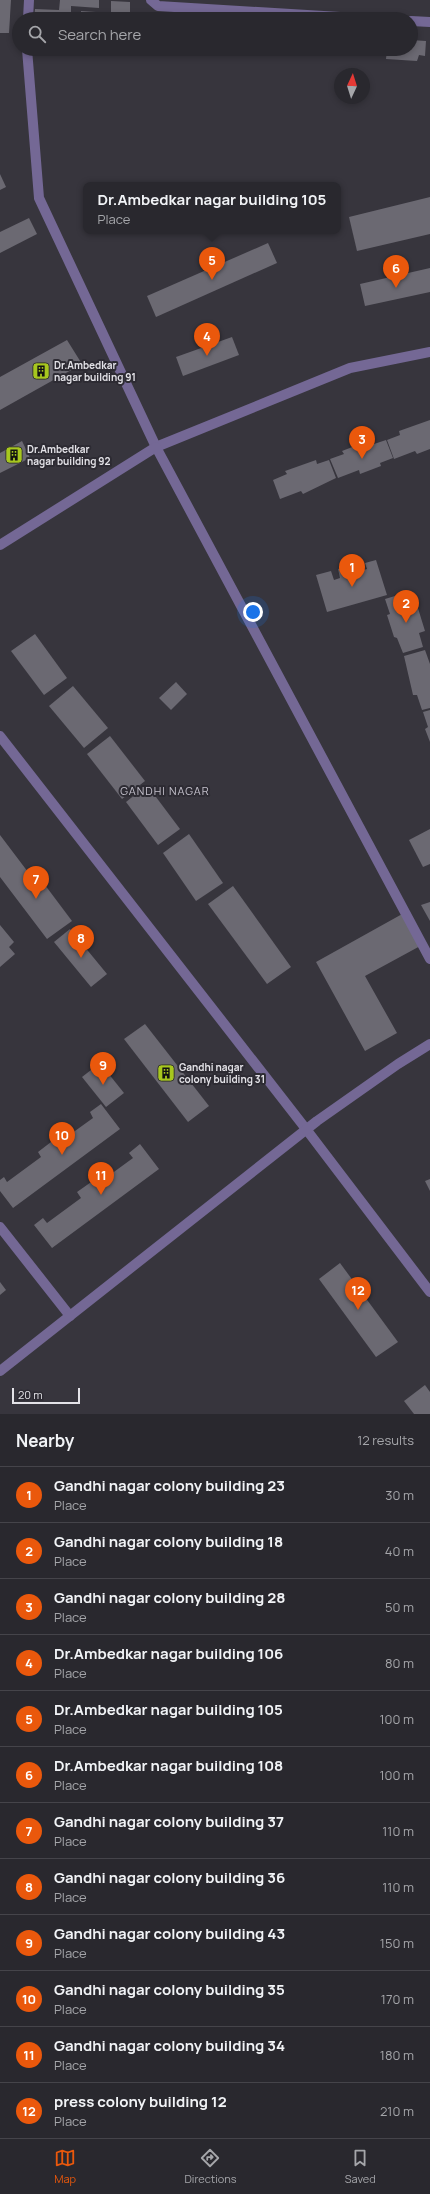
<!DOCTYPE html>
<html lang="en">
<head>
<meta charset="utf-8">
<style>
	:root { --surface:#29282e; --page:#35343a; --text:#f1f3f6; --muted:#a5a6aa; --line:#45444a; --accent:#ea580c }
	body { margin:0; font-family:Manrope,sans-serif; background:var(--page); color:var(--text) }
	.compass { position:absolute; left:334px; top:68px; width:36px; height:36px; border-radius:50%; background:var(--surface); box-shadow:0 2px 6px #0003; rotate:4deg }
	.scale { position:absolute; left:12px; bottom:10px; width:68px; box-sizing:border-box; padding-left:4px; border:2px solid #e4e3e8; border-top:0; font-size:11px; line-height:14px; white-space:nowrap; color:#e4e3e8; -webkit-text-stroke:3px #2d2b33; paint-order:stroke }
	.you { position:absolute; left:253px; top:612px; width:14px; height:14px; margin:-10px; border:3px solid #fff; border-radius:50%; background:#1a73e8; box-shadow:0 0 0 6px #1a73e833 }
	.badge { display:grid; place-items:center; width:26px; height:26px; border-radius:50%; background:var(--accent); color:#fff; font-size:13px; font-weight:700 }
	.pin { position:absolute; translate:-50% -33px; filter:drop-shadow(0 1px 2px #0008) }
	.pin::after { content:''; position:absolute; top:21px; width:14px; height:12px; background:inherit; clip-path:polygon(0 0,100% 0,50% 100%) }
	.popup { position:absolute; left:83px; top:182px; width:258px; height:52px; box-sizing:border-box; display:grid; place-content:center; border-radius:8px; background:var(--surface); filter:drop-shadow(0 1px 3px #0005); font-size:13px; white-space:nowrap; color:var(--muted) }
	.popup b { font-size:15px; color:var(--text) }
	.popup::after { content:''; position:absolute; left:50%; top:100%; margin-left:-8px; border:8px solid transparent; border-top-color:var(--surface) }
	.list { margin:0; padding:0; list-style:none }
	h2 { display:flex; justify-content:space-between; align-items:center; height:52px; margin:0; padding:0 16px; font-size:17px }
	h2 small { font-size:13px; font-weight:400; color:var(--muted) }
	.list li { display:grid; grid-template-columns:26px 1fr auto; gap:12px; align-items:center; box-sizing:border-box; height:56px; padding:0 16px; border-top:1px solid var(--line) }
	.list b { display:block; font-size:15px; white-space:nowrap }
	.list p { margin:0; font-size:13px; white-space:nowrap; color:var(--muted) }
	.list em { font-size:13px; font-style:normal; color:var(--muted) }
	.icon { flex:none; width:22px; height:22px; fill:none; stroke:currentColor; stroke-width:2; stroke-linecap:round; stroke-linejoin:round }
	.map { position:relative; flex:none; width:430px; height:1414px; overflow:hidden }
	.search { position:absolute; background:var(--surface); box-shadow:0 2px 6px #0003; left:12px; right:12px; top:12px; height:44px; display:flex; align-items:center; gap:10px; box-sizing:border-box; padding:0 14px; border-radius:22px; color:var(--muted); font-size:15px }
	.sheet { height:724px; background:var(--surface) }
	nav { display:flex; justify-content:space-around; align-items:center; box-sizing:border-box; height:56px; border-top:1px solid var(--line); background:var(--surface); font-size:11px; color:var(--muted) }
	nav a { display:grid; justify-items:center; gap:2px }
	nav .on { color:var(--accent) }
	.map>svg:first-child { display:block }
	.building { fill:#6b6972 }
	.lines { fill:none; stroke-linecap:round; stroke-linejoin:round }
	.minor { stroke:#746895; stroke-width:10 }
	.labels { text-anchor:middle; stroke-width:4; stroke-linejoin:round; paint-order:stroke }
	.poi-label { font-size:10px; font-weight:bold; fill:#e4e3e8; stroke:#2d2b33; text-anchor:start }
	.neighbourhood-label { font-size:11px; letter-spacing:1px; fill:#c4c1cc; stroke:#2d2b33 }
</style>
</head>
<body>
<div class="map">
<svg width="430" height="1414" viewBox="0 0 430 1414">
	<rect width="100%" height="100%" fill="#37353d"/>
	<g class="building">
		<path d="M0,0H11L9,33H0Z"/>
		<path d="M60,0H99V8L71,6V19H34L35,9L59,10Z"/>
		<path d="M111,1L130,2V19H81V11L111,13Z"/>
		<path d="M181,14L230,18V19H180Z"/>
		<path d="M411,40L426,41L425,56L419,55L417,61L386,59L387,49H411Z"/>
		<path d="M260,49H321L317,54L262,51Z"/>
		<path d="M0,174L6,187L0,190Z"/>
		<path d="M430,197V234L357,251L349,217Z"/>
		<path d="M29,218L37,234L0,253V232Z"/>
		<path d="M268,243L277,263L156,317L147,296Z"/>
		<path d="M430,268V292L365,306L360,284Z"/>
		<path d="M232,337L239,355L183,376L176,357Z"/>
		<path d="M67,340L82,364L0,410V377Z"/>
		<path d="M430,420V449L417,454L415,451L394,459L387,440L400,435L399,431Z"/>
		<path d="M373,439L374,444L386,440L393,458L380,463L381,466L360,474L359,470L338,478L330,459L344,454L342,451Z"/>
		<path d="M22,441L30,458L0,473V453Z"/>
		<path d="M316,460L317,464L329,460L336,478L303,494L301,491L280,499L273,480L287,474L285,471Z"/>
		<path d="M376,560L387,595L327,612L316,575L331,571L334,580L340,578L338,569L358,563L360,571L367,569L365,563Z"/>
		<path d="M405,593L410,607L417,605L425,631L419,633L423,647L403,653L397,638L394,637L387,615L390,614L385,599Z"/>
		<path d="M35,634L67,678L44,695L11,651Z"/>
		<path d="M425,650L430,664V708L422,710L417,695H413L404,656Z"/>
		<path d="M176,682L187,694L171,710L159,698Z"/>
		<path d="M73,686L108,728L84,748L49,706Z"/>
		<path d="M430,710V742L425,729L428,727L423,712Z"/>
		<path d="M110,736L145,781L122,799L87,754Z"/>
		<path d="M147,785L180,829L158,845L126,802Z"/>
		<path d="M430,829V864L423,867L409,840Z"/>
		<path d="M189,834L223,883L196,901L163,853Z"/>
		<path d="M0,835L31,876L36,873L72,921L47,939L0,877Z"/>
		<path d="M233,886L291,967L267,984L208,904Z"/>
		<path d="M430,902V921L421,905Z"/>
		<path d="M404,913L422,945L365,976L397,1033L365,1051L316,962Z"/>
		<path d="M0,925L14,942L9,947L15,954L0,967Z"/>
		<path d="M70,929L107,974L91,987L54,942Z"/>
		<path d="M145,1024L209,1106L188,1122L124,1039Z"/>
		<path d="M100,1063L124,1093L106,1107L82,1077Z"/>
		<path d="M101,1104L120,1129L13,1208L0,1191V1180L4,1177L7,1182L41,1157L38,1152L64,1132L68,1136L93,1118L90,1112Z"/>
		<path d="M140,1144L159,1169L52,1248L34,1225L43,1218L47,1223L81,1198L77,1192L104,1173L107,1177L133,1158L129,1153Z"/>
		<path d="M430,1179V1191L425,1181Z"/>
		<path d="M340,1263L398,1342L376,1357L319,1279Z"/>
		<path d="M0,1282L6,1290L0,1295Z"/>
		<path d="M425,1385L430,1392V1414H414L404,1401Z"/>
	</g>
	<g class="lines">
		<g class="minor">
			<path d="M151,0L158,6L373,19"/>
			<path d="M28,19L29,0"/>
			<path d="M411,21L430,22"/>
			<path d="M27,49L39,198L156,447L350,368L430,352"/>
			<path d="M0,545L156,447L430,959"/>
			<path d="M0,736L306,1129L430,1292"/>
			<path d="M0,1227L70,1316"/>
			<path d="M0,1371L317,1121L398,1064L430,1044"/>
		</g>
	</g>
	<defs>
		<symbol id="building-square" viewBox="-11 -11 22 22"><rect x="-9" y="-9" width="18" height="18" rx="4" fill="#a7c71e" stroke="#2d2b33"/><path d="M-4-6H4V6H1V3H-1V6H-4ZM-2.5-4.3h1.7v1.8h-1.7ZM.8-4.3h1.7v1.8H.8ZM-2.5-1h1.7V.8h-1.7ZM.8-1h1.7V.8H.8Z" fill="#111"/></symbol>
	</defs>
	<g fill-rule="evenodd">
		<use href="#building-square" x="31" y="361" width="20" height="20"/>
		<use href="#building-square" x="4" y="445" width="20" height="20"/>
		<use href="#building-square" x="156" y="1063" width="20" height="20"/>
	</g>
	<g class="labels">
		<g class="poi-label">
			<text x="54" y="369">Dr.Ambedkar<tspan x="54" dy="12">nagar building 91</tspan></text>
			<text x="27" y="453">Dr.Ambedkar<tspan x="27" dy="12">nagar building 92</tspan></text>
			<text x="179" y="1071">Gandhi nagar<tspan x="179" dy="12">colony building 31</tspan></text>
		</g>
		<g class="neighbourhood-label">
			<text x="165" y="795">GANDHI NAGAR</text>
		</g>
	</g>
</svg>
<svg class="compass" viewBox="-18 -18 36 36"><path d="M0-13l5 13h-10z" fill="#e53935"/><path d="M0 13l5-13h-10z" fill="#a5a6aa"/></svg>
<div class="scale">20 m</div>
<div class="you"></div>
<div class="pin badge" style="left:352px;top:587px">1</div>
<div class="pin badge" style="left:406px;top:623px">2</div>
<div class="pin badge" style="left:362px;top:459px">3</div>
<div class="pin badge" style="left:207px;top:356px">4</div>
<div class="pin badge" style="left:212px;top:280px">5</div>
<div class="popup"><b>Dr.Ambedkar nagar building 105</b>Place</div>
<div class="pin badge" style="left:396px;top:288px">6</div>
<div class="pin badge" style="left:36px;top:899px">7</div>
<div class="pin badge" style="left:81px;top:958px">8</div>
<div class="pin badge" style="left:103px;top:1085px">9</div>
<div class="pin badge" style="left:62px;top:1155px">10</div>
<div class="pin badge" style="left:101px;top:1195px">11</div>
<div class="pin badge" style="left:358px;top:1310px">12</div>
<div class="search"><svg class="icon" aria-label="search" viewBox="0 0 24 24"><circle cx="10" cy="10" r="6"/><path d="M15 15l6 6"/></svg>Search here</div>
</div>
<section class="sheet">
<h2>Nearby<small>12 results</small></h2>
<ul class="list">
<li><span class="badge">1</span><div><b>Gandhi nagar colony building 23</b><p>Place</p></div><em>30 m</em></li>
<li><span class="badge">2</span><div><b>Gandhi nagar colony building 18</b><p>Place</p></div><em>40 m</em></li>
<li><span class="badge">3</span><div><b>Gandhi nagar colony building 28</b><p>Place</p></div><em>50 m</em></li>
<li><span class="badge">4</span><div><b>Dr.Ambedkar nagar building 106</b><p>Place</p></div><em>80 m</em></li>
<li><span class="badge">5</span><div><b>Dr.Ambedkar nagar building 105</b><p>Place</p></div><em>100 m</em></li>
<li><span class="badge">6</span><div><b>Dr.Ambedkar nagar building 108</b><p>Place</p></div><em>100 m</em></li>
<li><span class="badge">7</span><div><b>Gandhi nagar colony building 37</b><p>Place</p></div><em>110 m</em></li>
<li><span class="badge">8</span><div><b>Gandhi nagar colony building 36</b><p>Place</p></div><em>110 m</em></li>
<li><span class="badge">9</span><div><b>Gandhi nagar colony building 43</b><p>Place</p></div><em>150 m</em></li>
<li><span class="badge">10</span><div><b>Gandhi nagar colony building 35</b><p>Place</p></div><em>170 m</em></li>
<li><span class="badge">11</span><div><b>Gandhi nagar colony building 34</b><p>Place</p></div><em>180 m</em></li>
<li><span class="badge">12</span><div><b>press colony building 12</b><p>Place</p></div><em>210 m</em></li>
</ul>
</section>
<nav>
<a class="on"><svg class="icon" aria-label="map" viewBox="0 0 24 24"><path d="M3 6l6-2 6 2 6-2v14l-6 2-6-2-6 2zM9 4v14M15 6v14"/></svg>Map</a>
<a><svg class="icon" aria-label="directions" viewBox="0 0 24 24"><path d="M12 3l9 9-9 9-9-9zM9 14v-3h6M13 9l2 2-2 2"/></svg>Directions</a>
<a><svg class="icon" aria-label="saved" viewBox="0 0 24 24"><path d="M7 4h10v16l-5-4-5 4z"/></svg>Saved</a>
</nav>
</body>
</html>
